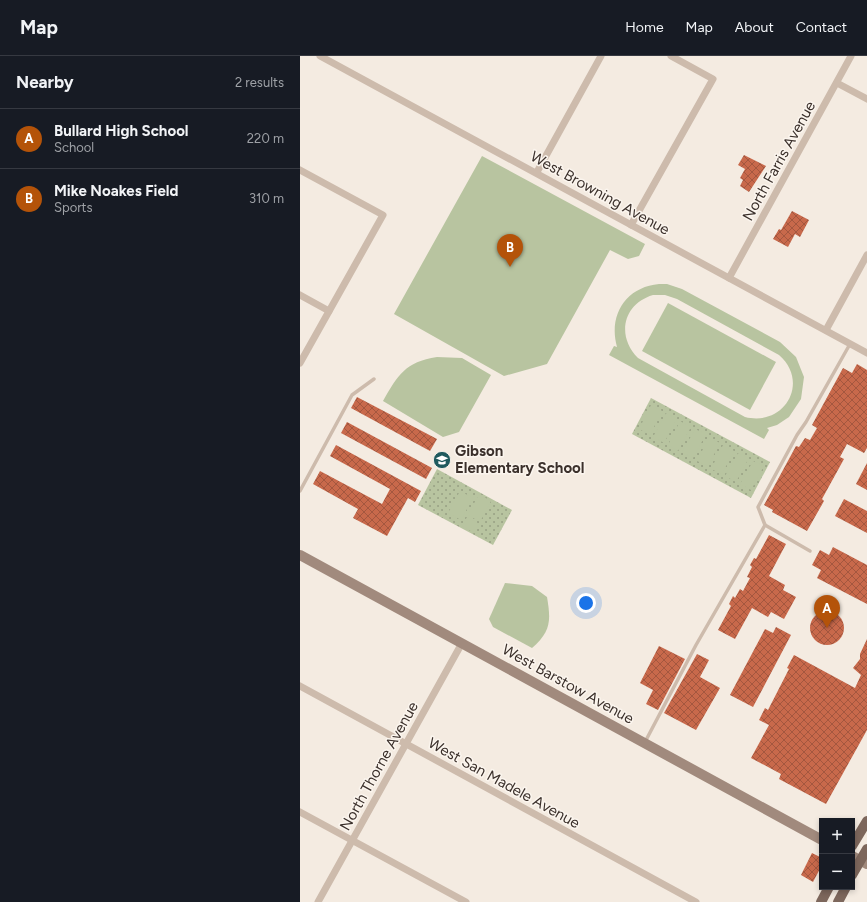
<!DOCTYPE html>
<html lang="en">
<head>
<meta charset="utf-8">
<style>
	:root { --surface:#171b24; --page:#20242c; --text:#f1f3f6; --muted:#9ea1a6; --line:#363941; --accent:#b45309 }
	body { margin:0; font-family:Figtree,sans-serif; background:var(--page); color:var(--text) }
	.controls { position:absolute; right:12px; bottom:12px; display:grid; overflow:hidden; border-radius:0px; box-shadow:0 2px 6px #0003 }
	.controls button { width:36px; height:36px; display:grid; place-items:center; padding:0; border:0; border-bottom:1px solid var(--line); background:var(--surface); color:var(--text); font:20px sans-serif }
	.you { position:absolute; left:286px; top:547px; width:14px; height:14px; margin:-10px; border:3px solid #fff; border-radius:50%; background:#1a73e8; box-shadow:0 0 0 6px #1a73e833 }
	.badge { display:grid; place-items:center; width:26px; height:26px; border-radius:50%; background:var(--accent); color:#fff; font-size:13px; font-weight:700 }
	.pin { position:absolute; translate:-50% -33px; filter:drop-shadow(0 1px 2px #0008) }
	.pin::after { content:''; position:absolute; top:21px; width:14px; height:12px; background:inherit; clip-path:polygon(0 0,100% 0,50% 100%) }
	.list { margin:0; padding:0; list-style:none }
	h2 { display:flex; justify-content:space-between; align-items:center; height:52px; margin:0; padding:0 16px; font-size:17px }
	h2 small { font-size:13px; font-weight:400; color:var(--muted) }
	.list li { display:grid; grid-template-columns:26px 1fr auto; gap:12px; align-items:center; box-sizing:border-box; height:60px; padding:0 16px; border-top:1px solid var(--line) }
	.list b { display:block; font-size:15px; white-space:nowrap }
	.list p { margin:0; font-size:13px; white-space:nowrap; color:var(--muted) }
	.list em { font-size:13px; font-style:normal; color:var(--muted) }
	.map { position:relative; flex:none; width:567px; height:846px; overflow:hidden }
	header { display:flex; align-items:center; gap:24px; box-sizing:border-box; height:56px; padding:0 20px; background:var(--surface); border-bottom:1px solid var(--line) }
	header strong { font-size:19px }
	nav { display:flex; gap:22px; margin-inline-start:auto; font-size:14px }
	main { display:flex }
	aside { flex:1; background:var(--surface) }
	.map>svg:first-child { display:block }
	.park { fill:url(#park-dots) }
	.pitch { fill:#b8c4a0; fill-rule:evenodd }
	.building { fill:url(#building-cross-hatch) }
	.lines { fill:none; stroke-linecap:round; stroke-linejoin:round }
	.lane { stroke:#cdbbac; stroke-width:3.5 }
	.street { stroke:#cdbbac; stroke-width:7 }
	.secondary { stroke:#a18a7d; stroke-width:10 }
	.primary { stroke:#7d675c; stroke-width:10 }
	.labels { text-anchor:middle; stroke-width:3; stroke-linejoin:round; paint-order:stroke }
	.street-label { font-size:15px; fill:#3b302b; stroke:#fbf5ee }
	.poi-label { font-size:15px; font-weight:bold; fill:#3b302b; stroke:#fbf5ee; text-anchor:start }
</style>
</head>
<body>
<header>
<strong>Map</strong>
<nav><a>Home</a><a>Map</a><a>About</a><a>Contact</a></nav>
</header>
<main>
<aside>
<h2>Nearby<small>2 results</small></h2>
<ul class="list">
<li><span class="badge">A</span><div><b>Bullard High School</b><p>School</p></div><em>220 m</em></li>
<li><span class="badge">B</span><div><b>Mike Noakes Field</b><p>Sports</p></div><em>310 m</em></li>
</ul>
</aside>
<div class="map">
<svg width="567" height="846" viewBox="0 0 567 846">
	<defs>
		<pattern id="park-dots" width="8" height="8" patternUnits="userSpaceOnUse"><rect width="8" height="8" fill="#b8c4a0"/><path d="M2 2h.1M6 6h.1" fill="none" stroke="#97a083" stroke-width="1.8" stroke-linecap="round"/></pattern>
		<pattern id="building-cross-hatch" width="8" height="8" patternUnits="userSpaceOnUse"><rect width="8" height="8" fill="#c8694b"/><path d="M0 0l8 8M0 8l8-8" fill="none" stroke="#a4573f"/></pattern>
	</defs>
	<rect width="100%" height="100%" fill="#f4ebe1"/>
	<g class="park">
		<path d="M351,342L470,406L451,442L332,378Z"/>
		<path d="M137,413L212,454L193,489L118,449Z"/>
	</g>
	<g class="pitch">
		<path d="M182,100L345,188L339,200L328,203L310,194L247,308L204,320L94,258Z"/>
		<path d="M359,228H367L382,233L480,286L496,301L504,321L501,343L489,361L477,369L467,372L469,374L464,383L309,299L314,290L317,291C308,259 326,231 359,228ZM353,239H365L377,243L479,299C510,326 485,371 445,361L338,302C316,280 323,248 353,239Z"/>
		<path d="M368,247L476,306L450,354L342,295Z"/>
		<path d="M137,301L162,302L191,319L159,376L143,381L83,345C98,319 105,306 137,301Z"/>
		<path d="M351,349L362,355L350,379L339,373Z"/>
		<path d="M366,357L377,363L364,387L353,381Z"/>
		<path d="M380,365L391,371L378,395L368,389Z"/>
		<path d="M395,373L406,378L393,402L382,396Z"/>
		<path d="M409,381L420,387L408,410L397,405Z"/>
		<path d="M423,389L434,395L422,418L411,413Z"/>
		<path d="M438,397L449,402L436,426L425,420Z"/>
		<path d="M453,405L464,410L451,434L440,428Z"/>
		<path d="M160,435L173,442L161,464L148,457Z"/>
		<path d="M179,438L191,445L180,466L168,459Z"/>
		<path d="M167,461L179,468L174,477L162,470Z"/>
		<path d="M205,527L232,530L247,541C251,565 251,575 232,592L193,571L189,563Z"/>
	</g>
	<g class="building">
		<path d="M444,99L466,110L449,136L440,130L443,124L440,122L445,113L438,109Z"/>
		<path d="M492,155L509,164L500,181L495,178L488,191L473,183L479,173L481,174Z"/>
		<path d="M557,308L567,314V392L564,397L547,388L540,401L544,403L522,443L524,445L507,475L472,456L473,454L464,449L496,390L499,391L505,382L510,384L517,372L512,369L543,312L552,317Z"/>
		<path d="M57,341L137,383L130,395L51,352Z"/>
		<path d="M47,366L132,412L126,423L41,377Z"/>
		<path d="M36,389L121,435L115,446L108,442L87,480L53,462L58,453L13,428L20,415L82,448L90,433L30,400Z"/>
		<path d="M567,407V434L556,428Z"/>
		<path d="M544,443L567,455V477L535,460Z"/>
		<path d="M469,479L486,488L469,520L485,529L483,534L496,541L484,563L471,556L468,561L452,552L435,583L418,574L431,550L429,548L433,540L435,542L440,533L443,535L450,522L447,521L452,511L450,509L454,502L456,503Z"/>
		<path d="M533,491L567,509V548L517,522L521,514L512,509L520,494L529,499Z"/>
		<circle cx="527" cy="572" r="17"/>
		<path d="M476,571L491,579L453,651L430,639L465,573L473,577Z"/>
		<path d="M567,583V674L526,748L479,723L481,718L451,702L469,669L459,664L465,652L468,654L489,613L487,612L494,599L555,632L561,619L553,612L560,603V598Z"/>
		<path d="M359,590L385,603L358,654L346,648L353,634L340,627Z"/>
		<path d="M397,598L409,604L400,621L420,632L396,674L364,657Z"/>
		<path d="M512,797L522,802V809L513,826L501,819Z"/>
	</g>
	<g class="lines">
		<g class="lane">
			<path d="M0,435L52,339L74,323"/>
			<path d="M465,469L510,495"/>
			<path d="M345,686L396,589L465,469L458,451L497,379L506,366L550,288"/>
		</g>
		<g class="street">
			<path d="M20,0L567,297"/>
			<path d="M537,27L567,43"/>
			<path d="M0,114L83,159L0,307"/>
			<path d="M237,116L301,0"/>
			<path d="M331,169L413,23L371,0"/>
			<path d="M429,222L551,0"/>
			<path d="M0,239L29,255"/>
			<path d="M526,274L567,199"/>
			<path d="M0,630L396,846"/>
			<path d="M0,756L166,846"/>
			<path d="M18,846L162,587"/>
		</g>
		<g class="secondary">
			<path d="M0,499L522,784"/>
			<path d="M552,800L567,808"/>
		</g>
		<g class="primary">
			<path d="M552,790L567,765"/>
			<path d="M552,819L567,793"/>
			<path d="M521,846L529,831"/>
			<path d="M538,846L546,831"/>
		</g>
	</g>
	<defs>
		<symbol id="school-disc" viewBox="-11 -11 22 22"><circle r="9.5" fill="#1f5a5e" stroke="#fbf5ee"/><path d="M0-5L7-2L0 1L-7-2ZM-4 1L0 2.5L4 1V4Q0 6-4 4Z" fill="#fff"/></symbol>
	</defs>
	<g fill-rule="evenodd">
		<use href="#school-disc" x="132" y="394" width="20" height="20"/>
	</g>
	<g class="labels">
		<g class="street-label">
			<text transform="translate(479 105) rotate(-61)" y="5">North Farris Avenue</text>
			<text transform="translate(300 137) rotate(29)" y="5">West Browning Avenue</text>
			<text transform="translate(268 628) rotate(29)" y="5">West Barstow Avenue</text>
			<text transform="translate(79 710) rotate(-61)" y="5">North Thorne Avenue</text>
			<text transform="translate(204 727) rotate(29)" y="5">West San Madele Avenue</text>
		</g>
		<g class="poi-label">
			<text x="155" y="400">Gibson<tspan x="155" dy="17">Elementary School</tspan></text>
		</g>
	</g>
</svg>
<div class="controls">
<button>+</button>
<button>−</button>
</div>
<div class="you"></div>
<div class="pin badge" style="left:527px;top:572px">A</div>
<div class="pin badge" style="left:210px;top:211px">B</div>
</div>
</main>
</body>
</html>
